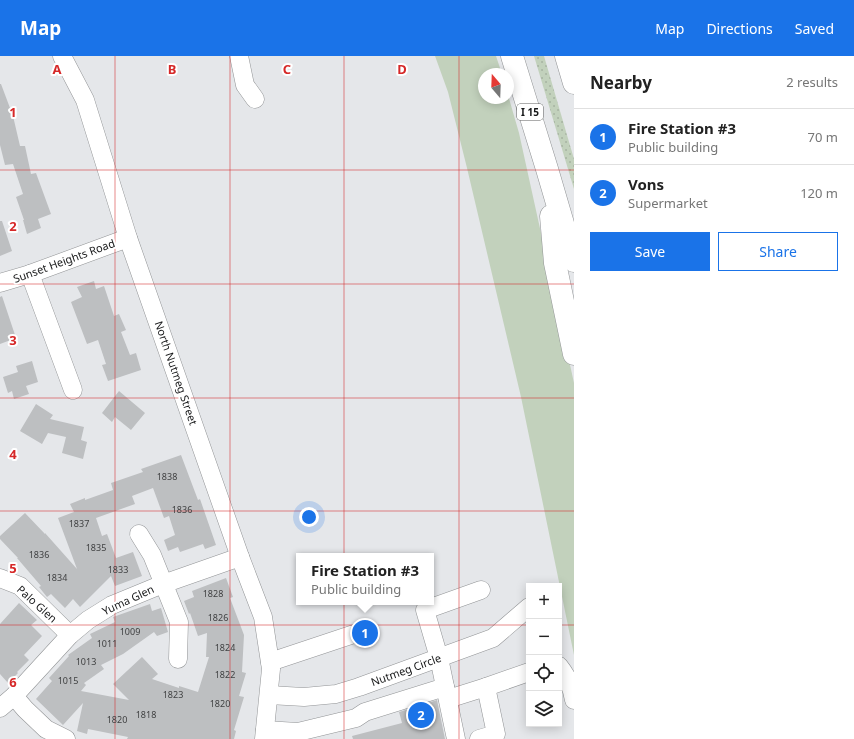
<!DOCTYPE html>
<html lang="en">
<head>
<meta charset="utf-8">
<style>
	:root { --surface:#fff; --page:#f6f6f6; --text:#222; --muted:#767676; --line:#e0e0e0; --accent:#1a73e8 }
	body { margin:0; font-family:"Noto Sans",sans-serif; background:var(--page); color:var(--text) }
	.controls { position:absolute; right:12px; bottom:12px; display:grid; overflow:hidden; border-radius:0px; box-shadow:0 2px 10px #0003 }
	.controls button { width:36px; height:36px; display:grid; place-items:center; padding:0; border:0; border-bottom:1px solid var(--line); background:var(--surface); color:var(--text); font:20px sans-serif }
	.compass { position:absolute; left:478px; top:12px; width:36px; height:36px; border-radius:50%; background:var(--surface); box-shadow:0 2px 10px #0003; rotate:341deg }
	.you { position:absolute; left:309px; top:461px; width:14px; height:14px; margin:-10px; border:3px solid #fff; border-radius:50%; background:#1a73e8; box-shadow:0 0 0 6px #1a73e833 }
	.badge { display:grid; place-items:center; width:26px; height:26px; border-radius:50%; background:var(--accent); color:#fff; font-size:13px; font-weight:700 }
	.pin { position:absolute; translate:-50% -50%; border:2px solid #fff; box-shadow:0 1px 4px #0006 }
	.popup { position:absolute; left:296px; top:497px; width:138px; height:52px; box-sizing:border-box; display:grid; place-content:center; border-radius:0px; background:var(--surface); filter:drop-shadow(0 1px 3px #0005); font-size:13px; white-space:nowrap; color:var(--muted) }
	.popup b { font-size:15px; color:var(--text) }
	.popup::after { content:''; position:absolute; left:50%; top:100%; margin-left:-8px; border:8px solid transparent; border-top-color:var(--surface) }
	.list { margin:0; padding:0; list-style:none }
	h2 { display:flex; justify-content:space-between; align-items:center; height:52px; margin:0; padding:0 16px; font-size:17px }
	h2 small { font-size:13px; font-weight:400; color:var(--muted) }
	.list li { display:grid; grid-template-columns:26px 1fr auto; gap:12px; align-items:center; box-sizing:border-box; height:56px; padding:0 16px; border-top:1px solid var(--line) }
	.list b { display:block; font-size:15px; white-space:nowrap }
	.list p { margin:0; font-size:13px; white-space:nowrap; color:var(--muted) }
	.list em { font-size:13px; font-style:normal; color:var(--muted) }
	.actions { display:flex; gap:8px; padding:12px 16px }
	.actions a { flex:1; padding:9px 0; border:1px solid var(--accent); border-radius:0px; text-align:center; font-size:14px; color:var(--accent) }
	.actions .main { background:var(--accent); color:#fff }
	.icon { flex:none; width:22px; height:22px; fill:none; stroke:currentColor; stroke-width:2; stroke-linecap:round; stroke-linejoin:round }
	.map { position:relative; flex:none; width:574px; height:683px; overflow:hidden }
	header { display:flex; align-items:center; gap:24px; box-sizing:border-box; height:56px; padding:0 20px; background:var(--accent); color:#fff }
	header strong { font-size:19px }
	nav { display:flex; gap:22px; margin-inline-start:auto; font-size:14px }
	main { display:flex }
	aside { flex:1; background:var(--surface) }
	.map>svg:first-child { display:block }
	.grass { fill:#c2d1bc }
	.garden { fill:url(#garden-dots) }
	.building { fill:#bdbfc1 }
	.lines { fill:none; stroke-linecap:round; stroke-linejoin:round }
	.minor-casing { stroke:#929496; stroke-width:19 }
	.highway-casing { stroke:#929496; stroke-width:23 }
	.minor { stroke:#fff; stroke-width:18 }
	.highway { stroke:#fff; stroke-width:22 }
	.grid { fill:none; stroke:#d62828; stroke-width:1; stroke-opacity:0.55 }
	.labels { text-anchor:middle; stroke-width:4; stroke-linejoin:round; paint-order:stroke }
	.number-label { font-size:9px; fill:#404142 }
	.shield { fill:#fff; stroke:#5c5d5d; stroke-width:1 }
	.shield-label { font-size:10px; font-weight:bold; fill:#161718 }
	.street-label { font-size:11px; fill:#161718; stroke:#fff }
	.grid-label { font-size:13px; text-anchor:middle; font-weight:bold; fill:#d62828; stroke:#fff; stroke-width:4; stroke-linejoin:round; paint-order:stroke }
</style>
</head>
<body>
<header>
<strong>Map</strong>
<nav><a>Map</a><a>Directions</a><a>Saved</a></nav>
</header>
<main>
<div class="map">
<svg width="574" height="683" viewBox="0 0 574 683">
	<defs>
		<pattern id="garden-dots" width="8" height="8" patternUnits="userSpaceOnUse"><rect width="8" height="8" fill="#c2d1bc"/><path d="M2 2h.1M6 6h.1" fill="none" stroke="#a6b3a1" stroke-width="1.8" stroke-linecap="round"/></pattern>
	</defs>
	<rect width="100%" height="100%" fill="#e5e7ea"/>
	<path class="grass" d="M435,0H496L502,18H484V42H508V39L519,77L574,327V599L521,341L467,112L448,36Z"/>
	<path class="garden" d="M534,0H544L574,103V133Z"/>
	<g class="building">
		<path d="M0,28H1L13,60L20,90H25L31,118L36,117L51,158L38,163L41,172L27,178L23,164H24L16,141L23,138L13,108L5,109L0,89Z"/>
		<path d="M0,165H2L12,195L0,200Z"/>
		<path d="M94,225L96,233L104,230L114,260L119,258L126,274L121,276L130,299L136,297L141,314L108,325L102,309L106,308L98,284L87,288L71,246L82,241L77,231Z"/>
		<path d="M2,240L16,282L0,288V241Z"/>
		<path d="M32,305L38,326L26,330L29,338L14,343L12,335L8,337L3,321L18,316L16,310Z"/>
		<path d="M119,335L145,357L131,374L115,361L112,366L102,357Z"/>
		<path d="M36,348L53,359L50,363L84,371L81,384L87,386L83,403L62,397L66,381L48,377L42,388L20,375Z"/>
		<path d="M181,399L198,444L200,443L216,489L205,493L203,488L180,496L178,491L168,495L164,484L175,479L169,460L164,462L153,432L132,440L135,448L96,462L102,480L107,478L116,502L133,496L142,520L115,530L111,520L80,551L73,543L65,552L51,538L47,541L39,531L41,530L17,502H18L0,483V480L25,457L45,478V477L77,513L58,462L74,456L70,448L85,442V444L113,434L111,427L143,416L141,413Z"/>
		<path d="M226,522L233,541L230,542L244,579L242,616L246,617L239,640L244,641L234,674L236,675L234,683H127L128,681L88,673L87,678L77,675L83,647L63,669L36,643L52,625L49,622L69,600L68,599L92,582L90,578L115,566L113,561L150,548L152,555L161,552L168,576L157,580L154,576L123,598L101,609L104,613L84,627L86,629L81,635L129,644L113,628L142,601L158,618L152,623L179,632V630L198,636L209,601H206L207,577L198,580L190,557L189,558L184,545L194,541L192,535Z"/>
		<path d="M19,547L37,564L31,569L42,580L24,599L29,604L17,616L18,617L8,627L0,618V568Z"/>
		<path d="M437,644L445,683H353L352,680L402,667L399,656Z"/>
	</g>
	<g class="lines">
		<defs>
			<g id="minor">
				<path d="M62,0L85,44L128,182L240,501L263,561L271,613L264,683"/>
				<path d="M239,0L245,29L255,43"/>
				<path d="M30,218L73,334"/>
				<path d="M0,227L30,218L128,182"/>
				<path d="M139,478L152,499L179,566L178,603"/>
				<path d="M0,522L20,530L70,579"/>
				<path d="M270,606L354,578"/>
				<path d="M559,610C567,620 572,632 574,644"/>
				<path d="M486,631L529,616"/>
				<path d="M269,639L304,641L336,638L359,631L493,582L529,551"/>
				<path d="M14,640L25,653L46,673L66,683"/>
				<path d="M448,643L486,631L496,678L479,683"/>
				<path d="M0,652L14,640L70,579L88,564L112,549L163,528L240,501"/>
				<path d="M265,674L298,676L356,662L365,656L445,631"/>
				<path d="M456,683L439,602L425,554L481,534"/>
			</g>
			<g id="highway">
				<path d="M512,0L547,113L574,205"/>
				<path d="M566,0L574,27"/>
				<path d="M551,160L555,207L574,298"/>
			</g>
		</defs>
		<use href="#minor" class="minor-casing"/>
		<use href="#highway" class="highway-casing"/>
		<use href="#minor" class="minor"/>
		<use href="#highway" class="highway"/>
	</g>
	<path class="grid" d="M115,0V683M230,0V683M344,0V683M459,0V683M0,114H574M0,228H574M0,342H574M0,455H574M0,569H529M559,569H574"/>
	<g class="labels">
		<g class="number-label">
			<text x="167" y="424">1838</text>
			<text x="182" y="457">1836</text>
			<text x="79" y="471">1837</text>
			<text x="96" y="495">1835</text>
			<text x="39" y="502">1836</text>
			<text x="118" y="517">1833</text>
			<text x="57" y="525">1834</text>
			<text x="213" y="541">1828</text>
			<text x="218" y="565">1826</text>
			<text x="130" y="579">1009</text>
			<text x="107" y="591">1011</text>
			<text x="225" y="595">1824</text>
			<text x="86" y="609">1013</text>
			<text x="225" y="622">1822</text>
			<text x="68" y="628">1015</text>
			<text x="173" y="642">1823</text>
			<text x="220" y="651">1820</text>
			<text x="146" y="662">1818</text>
			<text x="117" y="667">1820</text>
		</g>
		<rect class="shield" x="517" y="48" width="26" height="16" rx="3"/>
		<g class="shield-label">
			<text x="530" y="60">I 15</text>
		</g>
		<g class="street-label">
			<text transform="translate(64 205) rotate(-20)" y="4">Sunset Heights Road</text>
			<text transform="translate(176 317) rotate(71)" y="4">North Nutmeg Street</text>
			<text transform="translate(128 544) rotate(-25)" y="4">Yuma Glen</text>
			<text transform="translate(37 548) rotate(42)" y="4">Palo Glen</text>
			<text transform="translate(406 614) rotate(-20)" y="4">Nutmeg Circle</text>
		</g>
	</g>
	<g class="grid-label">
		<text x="57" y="18">A</text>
		<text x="172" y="18">B</text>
		<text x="287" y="18">C</text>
		<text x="402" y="18">D</text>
		<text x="13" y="61">1</text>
		<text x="13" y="175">2</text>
		<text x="13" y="289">3</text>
		<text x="13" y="403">4</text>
		<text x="13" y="517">5</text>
		<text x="13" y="631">6</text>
	</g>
</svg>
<div class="controls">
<button>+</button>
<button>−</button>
<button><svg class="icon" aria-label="locate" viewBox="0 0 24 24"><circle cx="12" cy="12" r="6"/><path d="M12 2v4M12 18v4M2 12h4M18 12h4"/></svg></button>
<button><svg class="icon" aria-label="layers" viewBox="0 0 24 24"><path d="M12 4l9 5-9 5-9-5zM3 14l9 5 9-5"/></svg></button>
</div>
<svg class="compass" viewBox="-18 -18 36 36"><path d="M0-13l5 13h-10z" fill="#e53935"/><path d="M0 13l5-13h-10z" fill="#767676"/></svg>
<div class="you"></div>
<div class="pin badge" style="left:365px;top:577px">1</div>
<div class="popup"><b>Fire Station #3</b>Public building</div>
<div class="pin badge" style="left:421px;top:659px">2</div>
</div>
<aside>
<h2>Nearby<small>2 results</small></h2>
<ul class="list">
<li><span class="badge">1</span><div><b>Fire Station #3</b><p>Public building</p></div><em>70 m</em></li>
<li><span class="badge">2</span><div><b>Vons</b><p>Supermarket</p></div><em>120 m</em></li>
</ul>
<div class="actions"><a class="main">Save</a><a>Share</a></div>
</aside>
</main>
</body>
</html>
